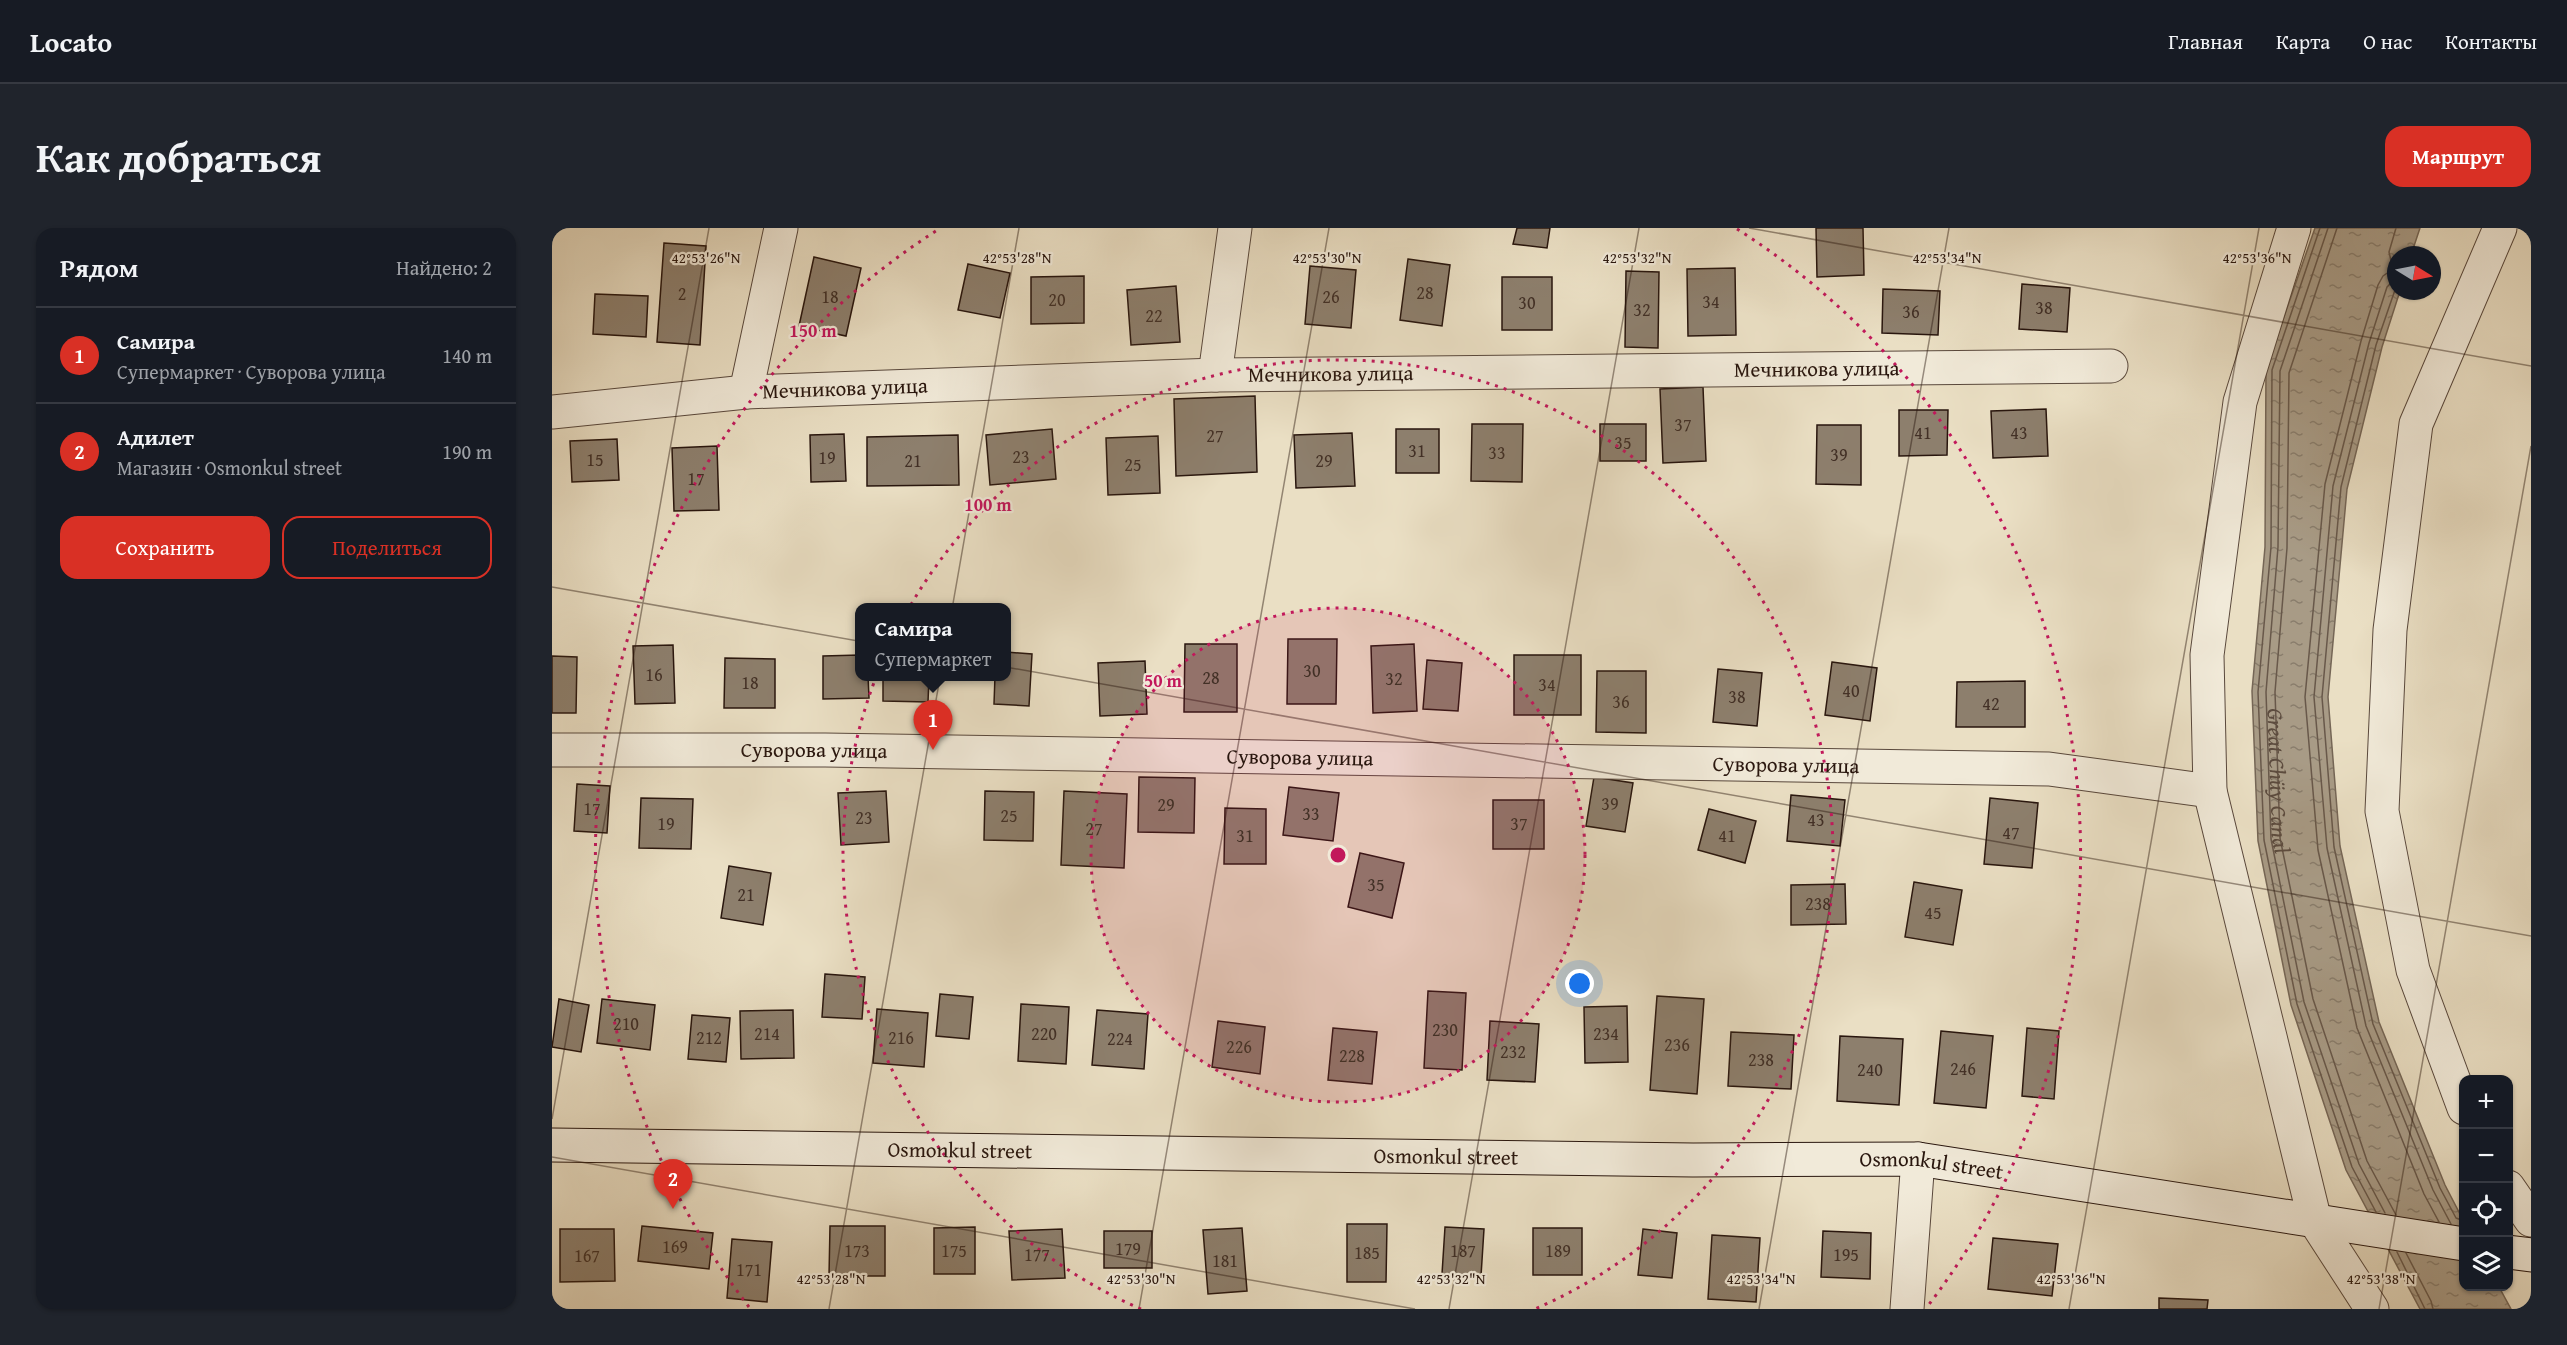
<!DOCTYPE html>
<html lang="ru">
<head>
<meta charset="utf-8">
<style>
	:root { --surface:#171b24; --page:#20242c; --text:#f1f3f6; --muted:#9ea1a6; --line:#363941; --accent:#d93025 }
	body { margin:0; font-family:"Gentium Book Plus",serif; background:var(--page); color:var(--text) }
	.controls { position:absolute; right:18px; bottom:18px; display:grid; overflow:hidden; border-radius:12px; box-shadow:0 2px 4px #0004 }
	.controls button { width:54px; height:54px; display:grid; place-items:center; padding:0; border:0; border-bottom:2px solid var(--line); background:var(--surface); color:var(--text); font:30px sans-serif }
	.compass { position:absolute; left:1835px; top:18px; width:54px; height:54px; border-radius:50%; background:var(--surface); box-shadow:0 2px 4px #0004; rotate:100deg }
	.you { position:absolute; left:1028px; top:756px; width:21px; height:21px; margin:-15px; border:4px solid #fff; border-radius:50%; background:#1a73e8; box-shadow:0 0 0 9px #1a73e833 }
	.badge { display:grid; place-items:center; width:39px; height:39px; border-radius:50%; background:var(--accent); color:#fff; font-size:20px; font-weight:700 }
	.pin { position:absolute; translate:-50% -50px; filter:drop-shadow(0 2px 3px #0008) }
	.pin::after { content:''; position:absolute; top:32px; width:21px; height:18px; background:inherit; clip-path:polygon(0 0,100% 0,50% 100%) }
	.popup { position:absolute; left:303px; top:375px; width:156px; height:78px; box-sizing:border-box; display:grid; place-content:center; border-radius:12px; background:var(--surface); filter:drop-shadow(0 2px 4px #0005); font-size:20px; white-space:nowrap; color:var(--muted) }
	.popup b { font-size:22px; color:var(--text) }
	.popup::after { content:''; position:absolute; left:50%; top:100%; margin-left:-12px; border:12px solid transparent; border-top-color:var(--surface) }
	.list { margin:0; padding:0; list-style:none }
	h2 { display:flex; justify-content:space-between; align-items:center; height:78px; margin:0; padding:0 24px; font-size:26px }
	h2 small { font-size:20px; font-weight:400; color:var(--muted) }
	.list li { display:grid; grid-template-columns:39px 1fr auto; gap:18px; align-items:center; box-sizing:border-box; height:96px; padding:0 24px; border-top:2px solid var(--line) }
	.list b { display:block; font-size:22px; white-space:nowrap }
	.list p { margin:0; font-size:20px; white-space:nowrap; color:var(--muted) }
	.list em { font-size:20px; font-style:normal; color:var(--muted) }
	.actions { display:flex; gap:12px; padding:18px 24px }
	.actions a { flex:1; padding:14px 0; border:2px solid var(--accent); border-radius:18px; text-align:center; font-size:21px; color:var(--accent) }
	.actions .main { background:var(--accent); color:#fff }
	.icon { flex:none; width:33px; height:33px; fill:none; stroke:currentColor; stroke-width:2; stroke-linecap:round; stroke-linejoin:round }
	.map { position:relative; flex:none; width:1979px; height:1081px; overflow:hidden; border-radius:18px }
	header { display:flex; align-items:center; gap:36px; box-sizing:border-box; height:84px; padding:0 30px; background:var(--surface); border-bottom:2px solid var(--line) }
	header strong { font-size:28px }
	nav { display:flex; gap:33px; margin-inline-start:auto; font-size:21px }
	.intro { display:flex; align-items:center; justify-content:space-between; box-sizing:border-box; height:144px; padding:0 36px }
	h1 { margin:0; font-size:42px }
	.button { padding:15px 27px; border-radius:18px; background:var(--accent); color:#fff; font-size:21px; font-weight:700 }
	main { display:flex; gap:36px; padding:0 36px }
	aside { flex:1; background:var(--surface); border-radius:18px; box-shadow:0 2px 4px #0004 }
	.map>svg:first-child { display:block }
	.water { fill:url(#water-ripples); stroke:#756656; stroke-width:1.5 }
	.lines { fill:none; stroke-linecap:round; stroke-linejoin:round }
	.shore { stroke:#68584a; stroke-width:1.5 }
	.building { fill:#8d7f6d; stroke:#29160e; stroke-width:1.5 }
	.street-casing { stroke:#59483c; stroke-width:35 }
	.secondary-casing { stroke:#29160e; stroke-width:35 }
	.street { stroke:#f1ead9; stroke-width:33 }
	.secondary { stroke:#f1ead9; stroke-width:33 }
	.ticks { fill:none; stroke:#29160e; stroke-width:1.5; stroke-opacity:0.45 }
	.ring { fill:none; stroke:#c2185b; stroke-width:3; stroke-dasharray:3 6 }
	.labels { text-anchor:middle; stroke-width:4.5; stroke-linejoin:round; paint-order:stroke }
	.number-label { font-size:18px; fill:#423026 }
	.street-label { font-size:21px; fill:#29160e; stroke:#f1ead9 }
	.water-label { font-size:22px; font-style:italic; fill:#5c4b3e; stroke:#f1ead9 }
	.ticks-label { font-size:15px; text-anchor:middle; fill:#29160e; stroke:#f1ead9; stroke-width:4.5; stroke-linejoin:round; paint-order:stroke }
	.centre { fill:#c2185b; stroke:#f1ead9; stroke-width:3 }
	.ring-label { font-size:18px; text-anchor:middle; font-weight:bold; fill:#c2185b; stroke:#f1ead9; stroke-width:4.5; stroke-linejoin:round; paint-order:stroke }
</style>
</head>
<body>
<header>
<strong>Locato</strong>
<nav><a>Главная</a><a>Карта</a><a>О нас</a><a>Контакты</a></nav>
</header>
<div class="intro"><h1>Как добраться</h1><a class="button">Маршрут</a></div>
<main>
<aside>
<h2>Рядом<small>Найдено: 2</small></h2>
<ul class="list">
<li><span class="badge">1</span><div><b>Самира</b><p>Супермаркет · Суворова улица</p></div><em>140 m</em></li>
<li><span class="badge">2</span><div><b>Адилет</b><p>Магазин · Osmonkul street</p></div><em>190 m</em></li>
</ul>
<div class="actions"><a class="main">Сохранить</a><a>Поделиться</a></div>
</aside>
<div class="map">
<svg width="1979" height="1081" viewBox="0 0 1979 1081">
	<defs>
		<pattern id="water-ripples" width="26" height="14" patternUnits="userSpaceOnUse" patternTransform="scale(1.5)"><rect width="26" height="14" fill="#a89b86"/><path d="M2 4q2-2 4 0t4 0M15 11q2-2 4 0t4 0" fill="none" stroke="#897d6c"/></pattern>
	</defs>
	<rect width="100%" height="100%" fill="#eadfc4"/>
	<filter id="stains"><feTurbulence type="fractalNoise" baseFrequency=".00333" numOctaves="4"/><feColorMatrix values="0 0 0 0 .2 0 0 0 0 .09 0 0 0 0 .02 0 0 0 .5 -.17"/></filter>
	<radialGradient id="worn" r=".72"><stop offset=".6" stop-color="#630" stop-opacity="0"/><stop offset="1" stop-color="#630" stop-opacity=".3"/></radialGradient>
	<path class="water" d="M1763,0H1868L1859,27H1844V63H1848L1830,119L1795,261L1776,469L1788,618L1827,794L1893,957L1911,992L1912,1058L1947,1059L1959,1081H1868L1794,942L1739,777L1706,613L1700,463L1713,319L1714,140Z"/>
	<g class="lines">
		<g class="shore">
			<path d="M1768,0L1720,142L1719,319L1706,464L1712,612L1745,776L1800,939L1824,984"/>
			<path d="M1776,0L1728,143L1726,319L1714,464L1719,611L1752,774L1807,936L1833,985"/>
			<path id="s1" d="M1785,0L1737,145L1735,320L1723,464L1728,610L1761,771L1815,933L1844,987"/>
			<path d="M1844,0L1837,24L1841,41L1831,48L1826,57L1809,113L1773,256L1753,469L1766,622L1805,800L1872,966L1887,994"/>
			<path d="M1844,50L1835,59L1817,115L1781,258L1762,469L1775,620L1814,798L1881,962L1899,996"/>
			<path d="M1844,59L1824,117L1789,259L1770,469L1782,619L1821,796L1888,960L1904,990L1912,993"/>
			<path d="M1845,1024L1873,1081"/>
			<path d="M1854,1025L1879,1073L1881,1081"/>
		</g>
	</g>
	<g class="building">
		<path d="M965,0H998L995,20L961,16Z"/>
		<path d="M1264,0H1311L1312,47L1265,49Z"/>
		<path d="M112,15L154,18L148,117L105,114Z"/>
		<path d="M262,29L309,40L294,108L247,98Z"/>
		<path d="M856,31L898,37L890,98L848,92Z"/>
		<path d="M416,36L458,45L448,90L406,82Z"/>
		<path d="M758,38L804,42L799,100L753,96Z"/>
		<path d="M1183,40L1184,107L1136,108L1135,41Z"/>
		<path d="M1074,43L1107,44L1106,120L1073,119Z"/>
		<path d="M532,48V95L479,96V49Z"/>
		<rect x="950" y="49" width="50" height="53"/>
		<path d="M1470,56L1518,60L1515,104L1467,101Z"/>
		<path d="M624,58L628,114L579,117L575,62Z"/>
		<path d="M1331,61L1388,63L1386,107L1330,105Z"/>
		<path d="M43,66L96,68L94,109L41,106Z"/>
		<path d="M1151,159L1154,233L1111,235L1108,161Z"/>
		<path d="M703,168L705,244L624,248L622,171Z"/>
		<path d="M1494,181L1496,228L1441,230L1439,183Z"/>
		<path d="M1347,182H1396L1395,227L1347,228Z"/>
		<path d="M920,196H971L970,254L919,253Z"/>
		<rect x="1048" y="196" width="46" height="37"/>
		<path d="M1265,197H1309V257L1264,256Z"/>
		<path d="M500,201L504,251L438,257L434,207Z"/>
		<rect x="844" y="201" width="43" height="44"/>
		<path d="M800,205L803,258L744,260L742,207Z"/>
		<path d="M292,206L294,253L259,254L258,207Z"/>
		<path d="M406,207L407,257L315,258V209Z"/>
		<path d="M606,208L608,265L556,267L554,210Z"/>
		<path d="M65,211L67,252L20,254L18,213Z"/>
		<path d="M165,218L167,282L122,283L120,220Z"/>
		<path d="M736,411H785L784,476H735Z"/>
		<path d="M633,416H685V484H632Z"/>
		<path d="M862,416L865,483L821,485L819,418Z"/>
		<path d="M121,417L123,475L83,476L81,418Z"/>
		<path d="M454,424L480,426L477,478L442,476L443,448H454Z"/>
		<path d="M308,427V448H316L317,470L271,471V428Z"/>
		<rect x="962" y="427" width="67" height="60"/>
		<path d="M0,428L25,429L24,485H0Z"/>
		<path d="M173,430L223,431V480H172Z"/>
		<path d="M875,432L910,435L906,483L871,481Z"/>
		<path d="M593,433L595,486L548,488L546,435Z"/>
		<path d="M1280,434L1325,440L1318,493L1273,487Z"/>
		<path d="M1166,441L1210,445L1205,498L1161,494Z"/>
		<path d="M1045,443H1094V505L1044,504Z"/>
		<path d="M331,448H377L376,474L331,473Z"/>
		<path d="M1473,453V499H1404L1405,454Z"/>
		<path d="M587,549L643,550L642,605L586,604Z"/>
		<path d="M1042,549L1081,555L1073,604L1034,598Z"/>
		<path d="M25,556L58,558L55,605L22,603Z"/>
		<path d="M737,559L787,565L781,613L731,607Z"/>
		<path d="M334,563L337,614L289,617L286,565Z"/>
		<path d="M433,563L482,564L481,613L432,612Z"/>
		<path d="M512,563L575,566L572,640L509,637Z"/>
		<path d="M1239,567L1293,572L1288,618L1235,613Z"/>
		<path d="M89,570L141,571L139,621L87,620Z"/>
		<path d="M1438,570L1486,575L1480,640L1432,636Z"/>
		<rect x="941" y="572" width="51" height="49"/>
		<path d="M673,580L714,581V636H672Z"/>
		<path d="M1157,581L1204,593L1193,635L1146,622Z"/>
		<path d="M808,625L852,635L840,690L796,679Z"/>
		<path d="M177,638L219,645L211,697L169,690Z"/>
		<path d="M1362,654L1410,662L1401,717L1353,709Z"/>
		<path d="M1293,656L1294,696L1239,697V657Z"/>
		<path d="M273,746L313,749L310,791L270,789Z"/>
		<path d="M876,763L914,765L910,842L872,840Z"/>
		<path d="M388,766L421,769L417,811L384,808Z"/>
		<path d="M1105,768L1152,771L1145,866L1098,862Z"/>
		<path d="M7,771L37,777L29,824L0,819Z"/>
		<path d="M50,771L103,777L98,822L45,815Z"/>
		<path d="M469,776L517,779L514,836L466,833Z"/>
		<path d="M1075,778L1076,834L1033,835L1032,779Z"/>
		<path d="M325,781L376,785L372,839L321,835Z"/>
		<path d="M241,782L242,830L189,831L188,783Z"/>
		<path d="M545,782L596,786L592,841L540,837Z"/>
		<path d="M140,787L178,790L174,834L136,831Z"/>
		<path d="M666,793L713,799L708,846L660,839Z"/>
		<path d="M938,793L987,796L983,854L935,852Z"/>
		<path d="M781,800L825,804L820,856L776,852Z"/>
		<path d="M1475,800L1507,803L1502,871L1470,868Z"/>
		<path d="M1389,803L1441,808L1434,880L1382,875Z"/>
		<path d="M1179,804L1242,807L1239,861L1176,858Z"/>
		<path d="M1288,808L1351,811L1347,877L1285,873Z"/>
		<path d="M795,996H835L834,1054H795Z"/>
		<path d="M90,998L161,1005L157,1041L86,1033Z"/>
		<path d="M278,998H333V1048H277Z"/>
		<path d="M423,999V1046H382V1000Z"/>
		<path d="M893,999L932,1001L929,1048L890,1046Z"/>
		<path d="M690,1000L695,1063L656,1066L651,1002Z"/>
		<rect x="981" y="1000" width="49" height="47"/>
		<path d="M8,1001H62L63,1053L8,1054Z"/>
		<path d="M510,1001L513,1050L460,1052L457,1003Z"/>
		<path d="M1091,1001L1125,1005L1120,1050L1086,1047Z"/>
		<rect x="552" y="1003" width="48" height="37"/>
		<path d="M1271,1003L1319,1005L1318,1051L1269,1049Z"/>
		<path d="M1160,1007L1208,1010L1204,1074L1156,1071Z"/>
		<path d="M1441,1010L1506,1016L1500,1068L1436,1061Z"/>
		<path d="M180,1011L220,1014L215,1074L175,1070Z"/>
		<path d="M1607,1070L1656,1072L1655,1081H1607Z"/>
	</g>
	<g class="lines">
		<defs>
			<g id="street">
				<path d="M1742,0L1688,174L1655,427L1658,563L1763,993L1820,1081"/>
				<path d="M663,147L683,0"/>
				<path d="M194,164L229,0"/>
				<path id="s2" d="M0,184L194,164L663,147L1559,138"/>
				<path id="s3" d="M0,522H273L1497,541L1658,563"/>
				<path d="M1912,880L1861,742L1830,583L1838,402L1864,196L1948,0"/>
				<path d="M1956,959L1979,992"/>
				<path d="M1355,1081L1366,931"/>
			</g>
			<g id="secondary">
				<path id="s4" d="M0,917L1141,932L1366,931L1912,1016"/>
				<path d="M1956,1024L1979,1027"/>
			</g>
		</defs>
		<use href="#street" class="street-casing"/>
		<use href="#secondary" class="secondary-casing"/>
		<use href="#street" class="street"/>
		<use href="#secondary" class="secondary"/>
	</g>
	<path class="ticks" d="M1197,0L1979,138M0,359L1979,708M0,891L157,0M0,929L863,1081M277,1081L467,0M587,1081L777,0M897,1081L1087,0M1207,1081L1397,0M1517,1081L1707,0M1827,1081L1979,218"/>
	<circle cx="786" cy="627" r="247" fill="#c2185b" fill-opacity=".12"/>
	<g class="ring">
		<circle cx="786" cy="627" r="247"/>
		<path d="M589 1081A495 495 0 1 1 983 1081"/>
		<path d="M197 1079A742 742 0 0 1 387 1M1185 1A742 742 0 0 1 1375 1079"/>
	</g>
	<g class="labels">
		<g class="number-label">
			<text x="873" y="71">28</text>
			<text x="130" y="72">2</text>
			<text x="278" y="75">18</text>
			<text x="779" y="75">26</text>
			<text x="505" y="78">20</text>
			<text x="1159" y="80">34</text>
			<text x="975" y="81">30</text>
			<text x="1492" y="86">38</text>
			<text x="1090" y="88">32</text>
			<text x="1359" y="90">36</text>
			<text x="602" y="94">22</text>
			<text x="1131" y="203">37</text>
			<text x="1371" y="211">41</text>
			<text x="1467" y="211">43</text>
			<text x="663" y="214">27</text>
			<text x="1071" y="221">35</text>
			<text x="865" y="229">31</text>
			<text x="945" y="231">33</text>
			<text x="1287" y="233">39</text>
			<text x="469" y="235">23</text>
			<text x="275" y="236">19</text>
			<text x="43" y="238">15</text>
			<text x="361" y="239">21</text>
			<text x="772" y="239">29</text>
			<text x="581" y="243">25</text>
			<text x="144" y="257">17</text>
			<text x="760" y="449">30</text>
			<text x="102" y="453">16</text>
			<text x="659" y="456">28</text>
			<text x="842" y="457">32</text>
			<text x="198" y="461">18</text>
			<text x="995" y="463">34</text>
			<text x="1299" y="469">40</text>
			<text x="1185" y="475">38</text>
			<text x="1069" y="480">36</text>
			<text x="1439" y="482">42</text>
			<text x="1058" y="582">39</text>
			<text x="614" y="583">29</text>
			<text x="40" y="587">17</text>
			<text x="759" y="592">33</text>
			<text x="457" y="594">25</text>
			<text x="312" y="596">23</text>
			<text x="1264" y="598">43</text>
			<text x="114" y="602">19</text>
			<text x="967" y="602">37</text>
			<text x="542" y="607">27</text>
			<text x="1459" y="611">47</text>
			<text x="693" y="614">31</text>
			<text x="1175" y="614">41</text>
			<text x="824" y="663">35</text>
			<text x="194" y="673">21</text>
			<text x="1266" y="682">238</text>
			<text x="1381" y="691">45</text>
			<text x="74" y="802">210</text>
			<text x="893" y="808">230</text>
			<text x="215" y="812">214</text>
			<text x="492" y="812">220</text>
			<text x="1054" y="812">234</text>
			<text x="157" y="816">212</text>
			<text x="349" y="816">216</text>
			<text x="568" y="817">224</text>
			<text x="1125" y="823">236</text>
			<text x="687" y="825">226</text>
			<text x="961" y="830">232</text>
			<text x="800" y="834">228</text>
			<text x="1209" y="838">238</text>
			<text x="1411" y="847">246</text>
			<text x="1318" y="848">240</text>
			<text x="123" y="1025">169</text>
			<text x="576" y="1027">179</text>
			<text x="305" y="1029">173</text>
			<text x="402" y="1029">175</text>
			<text x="911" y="1029">187</text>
			<text x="1006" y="1029">189</text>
			<text x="815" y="1031">185</text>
			<text x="485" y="1033">177</text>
			<text x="1294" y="1033">195</text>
			<text x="35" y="1034">167</text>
			<text x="673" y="1039">181</text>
			<text x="197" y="1048">171</text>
		</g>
		<g class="street-label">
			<text dy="7" stroke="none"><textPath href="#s2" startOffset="1266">Мечникова улица</textPath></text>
			<text dy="7" stroke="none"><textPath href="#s2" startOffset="780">Мечникова улица</textPath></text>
			<text dy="7" stroke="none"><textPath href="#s2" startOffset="294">Мечникова улица</textPath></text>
			<text dy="7" stroke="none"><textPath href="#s3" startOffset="262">Суворова улица</textPath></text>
			<text dy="7" stroke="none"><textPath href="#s3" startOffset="748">Суворова улица</textPath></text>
			<text dy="7" stroke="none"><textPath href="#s3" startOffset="1234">Суворова улица</textPath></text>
			<text dy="7" stroke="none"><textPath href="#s4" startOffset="408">Osmonkul street</textPath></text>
			<text dy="7" stroke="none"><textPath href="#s4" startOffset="894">Osmonkul street</textPath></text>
			<text dy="7" stroke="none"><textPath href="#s4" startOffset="1380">Osmonkul street</textPath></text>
		</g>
		<g class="water-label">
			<text dy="8" stroke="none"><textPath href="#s1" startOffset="561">Great Chüy Canal</textPath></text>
		</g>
	</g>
	<g class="ticks-label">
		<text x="154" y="35">42°53'26"N</text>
		<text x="465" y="35">42°53'28"N</text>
		<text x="775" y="35">42°53'30"N</text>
		<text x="1085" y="35">42°53'32"N</text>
		<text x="1395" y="35">42°53'34"N</text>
		<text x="1705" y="35">42°53'36"N</text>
		<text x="279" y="1056">42°53'28"N</text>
		<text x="589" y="1056">42°53'30"N</text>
		<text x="899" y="1056">42°53'32"N</text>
		<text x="1209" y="1056">42°53'34"N</text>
		<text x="1519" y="1056">42°53'36"N</text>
		<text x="1829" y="1056">42°53'38"N</text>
	</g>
	<circle cx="786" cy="627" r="9" class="centre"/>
	<g class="ring-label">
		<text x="261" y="109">150 m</text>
		<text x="436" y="283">100 m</text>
		<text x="611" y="459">50 m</text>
	</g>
	<rect width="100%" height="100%" filter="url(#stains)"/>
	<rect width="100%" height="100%" fill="url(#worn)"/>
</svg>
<div class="controls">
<button>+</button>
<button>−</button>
<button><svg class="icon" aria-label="locate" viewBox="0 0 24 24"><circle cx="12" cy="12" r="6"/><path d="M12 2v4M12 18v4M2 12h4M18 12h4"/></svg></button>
<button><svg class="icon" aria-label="layers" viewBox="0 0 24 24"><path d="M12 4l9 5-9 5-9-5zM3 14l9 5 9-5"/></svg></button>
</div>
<svg class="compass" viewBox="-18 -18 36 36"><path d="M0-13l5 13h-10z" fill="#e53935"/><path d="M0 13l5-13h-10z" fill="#9ea1a6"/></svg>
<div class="you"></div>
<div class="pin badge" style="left:381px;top:522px">1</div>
<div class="popup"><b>Самира</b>Супермаркет</div>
<div class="pin badge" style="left:121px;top:981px">2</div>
</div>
</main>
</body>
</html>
